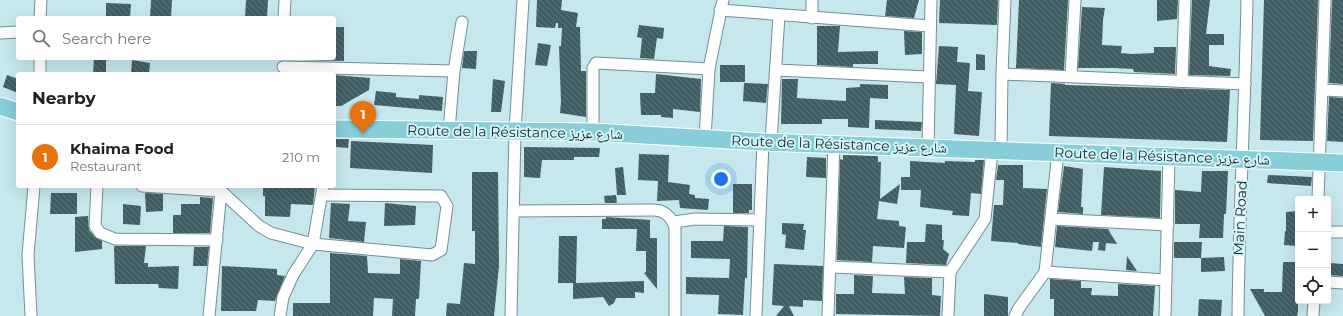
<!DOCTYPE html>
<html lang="en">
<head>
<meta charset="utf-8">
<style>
	:root { --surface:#fff; --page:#f6f6f6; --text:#222; --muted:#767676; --line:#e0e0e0; --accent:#1a73e8 }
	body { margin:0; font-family:Montserrat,"Noto Naskh Arabic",sans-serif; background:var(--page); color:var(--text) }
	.controls { position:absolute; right:12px; bottom:12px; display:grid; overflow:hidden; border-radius:4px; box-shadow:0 4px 16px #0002 }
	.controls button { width:36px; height:36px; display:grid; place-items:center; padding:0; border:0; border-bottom:1px solid var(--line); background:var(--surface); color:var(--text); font:20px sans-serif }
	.you { position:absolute; left:721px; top:179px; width:14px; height:14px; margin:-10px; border:3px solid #fff; border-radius:50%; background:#1a73e8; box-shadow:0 0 0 6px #1a73e833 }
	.badge { display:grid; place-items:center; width:26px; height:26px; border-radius:50%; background:var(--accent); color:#fff; font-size:13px; font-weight:700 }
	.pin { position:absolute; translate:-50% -33px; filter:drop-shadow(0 1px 2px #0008) }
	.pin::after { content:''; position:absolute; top:21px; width:14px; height:12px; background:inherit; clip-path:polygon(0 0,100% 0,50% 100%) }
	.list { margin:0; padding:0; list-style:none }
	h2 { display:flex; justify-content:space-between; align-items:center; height:52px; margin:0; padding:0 16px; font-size:17px }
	h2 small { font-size:13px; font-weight:400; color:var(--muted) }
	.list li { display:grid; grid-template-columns:26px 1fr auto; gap:12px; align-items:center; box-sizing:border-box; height:64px; padding:0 16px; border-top:1px solid var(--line) }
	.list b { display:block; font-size:15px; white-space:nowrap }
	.list p { margin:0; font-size:13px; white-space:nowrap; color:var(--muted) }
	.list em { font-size:13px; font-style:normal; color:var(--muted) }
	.icon { flex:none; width:22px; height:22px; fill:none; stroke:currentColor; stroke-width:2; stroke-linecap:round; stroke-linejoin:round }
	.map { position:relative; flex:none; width:1343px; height:316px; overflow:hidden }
	.search { position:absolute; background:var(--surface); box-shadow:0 4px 16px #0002; left:16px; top:16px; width:320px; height:44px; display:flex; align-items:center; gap:10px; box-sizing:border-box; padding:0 14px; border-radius:4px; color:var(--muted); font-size:15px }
	.panel { position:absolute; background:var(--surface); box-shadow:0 4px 16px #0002; left:16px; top:72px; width:320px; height:116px; border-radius:4px }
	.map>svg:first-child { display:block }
	.building { fill:url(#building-back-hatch) }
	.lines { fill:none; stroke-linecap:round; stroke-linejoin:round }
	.minor-casing { stroke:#719095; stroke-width:13 }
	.primary-casing { stroke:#fff; stroke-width:19 }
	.minor { stroke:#fff; stroke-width:11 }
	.primary { stroke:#88ced9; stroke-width:17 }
	.labels { text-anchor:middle; stroke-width:4; stroke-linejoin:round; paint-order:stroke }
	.street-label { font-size:14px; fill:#1a2729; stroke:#d3f4fa }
</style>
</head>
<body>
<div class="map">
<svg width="1343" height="316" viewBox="0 0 1343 316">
	<defs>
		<pattern id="building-back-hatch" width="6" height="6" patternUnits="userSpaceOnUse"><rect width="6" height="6" fill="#415e64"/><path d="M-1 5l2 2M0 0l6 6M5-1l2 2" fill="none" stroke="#5f767b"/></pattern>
	</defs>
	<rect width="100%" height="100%" fill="#c6e7ed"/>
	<g class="building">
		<path d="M151,0H172L171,18H150Z"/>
		<path d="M246,0H268L267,18H245Z"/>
		<path d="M537,0H562L561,10L578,13L576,27H580L581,71H586V117L560,113L561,102L559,46H561L562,28H558V23H556L555,28L536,27Z"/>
		<path d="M887,0H919L914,18L885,16Z"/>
		<path d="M940,0H998L997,25L939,23Z"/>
		<path d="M1019,0H1068L1064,70L1016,68Z"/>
		<path d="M1157,0H1178L1177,19L1157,21Z"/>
		<path d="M1192,0H1210L1206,34H1224V45H1209V66L1231,69L1230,76L1189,75Z"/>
		<path d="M1264,0H1318L1313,141L1260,140Z"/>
		<path d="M1332,0H1343V84L1329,83Z"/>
		<path d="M106,3L131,4L130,18H106Z"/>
		<path d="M1082,7L1105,8L1103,20L1102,45L1122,46L1121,53L1132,54L1154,53V47H1176L1175,74L1134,72L1133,69L1114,68H1078Z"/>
		<path d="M639,25L664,28L663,39L657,38L654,59L640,58L642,38L637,37Z"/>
		<path d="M817,26H840L838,52L878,51V64H853V67L817,65Z"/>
		<path d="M334,27H344V61L300,60V58H334Z"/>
		<path d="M904,31L922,32V54L905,55Z"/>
		<path d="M538,43L551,45L547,66L535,65Z"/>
		<path d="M939,46L958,47L957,62L970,63L968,91L982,92L979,136L954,134L956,85L936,84Z"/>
		<path d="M464,51H477L476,69L462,68Z"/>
		<path d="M976,54L985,55V70H976Z"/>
		<path d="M94,58H106V74H93Z"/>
		<path d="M132,60L150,63L149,74H131Z"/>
		<rect x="720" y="65" width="25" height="17"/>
		<path d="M656,74L701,79L700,112L673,109V118L661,117V115H641L640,93H655Z"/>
		<path d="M7,75L18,79V93L3,87Z"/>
		<path d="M334,75L370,78L369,90L341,106H334Z"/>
		<path d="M493,79L505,81L501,112H491Z"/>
		<path d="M782,79H798L797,98L846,101V88L860,87V84L888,85V99L870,98L869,128L848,127V119H822V124H781Z"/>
		<path d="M744,83L768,84L766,103L743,101Z"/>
		<path d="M1051,83L1065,84V85L1230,90L1227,142L1049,136Z"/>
		<path d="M376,91L396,93V97L419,99V95L443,97L442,111L374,105Z"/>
		<path d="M1329,97L1343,98V142L1327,141Z"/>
		<path d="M875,120L922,122L921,131L875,129Z"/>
		<path d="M336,139H349L348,148L336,147Z"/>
		<path d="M351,141L433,145L432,173L350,168Z"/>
		<path d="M524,147L600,148L599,157H574V160H542L540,178L524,177Z"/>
		<path d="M639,154L669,155L668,182L690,185L689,194L695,195V198L709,199L708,210L680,208L679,200L657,201L658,181L638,180Z"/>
		<path d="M843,155L878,156V162H881L880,199L900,184L897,204L879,201L877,219L899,221V226L906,227L904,248L873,246L872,262L837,260L840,159L843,160Z"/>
		<path d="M807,157L826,158V178L806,177Z"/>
		<path d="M975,160H984L981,194L971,193L969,216L952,215L953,211L920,207L921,190H901V177H910V161L945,163V161L975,162Z"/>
		<path d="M998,165H1023V188L1047,189L1041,247L1018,244V243L991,241L994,205H1003L1004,180H996Z"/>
		<path d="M1064,166L1083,169L1081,207H1083V214L1058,212Z"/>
		<path d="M623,167L626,195H617L615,168Z"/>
		<path d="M1104,167L1161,171L1160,218L1101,215Z"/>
		<path d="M1202,171H1228L1226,214H1224L1223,238H1199L1200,224H1175V190L1201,192Z"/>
		<path d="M472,172H498L499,266L494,316H446L447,303L460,304L464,263L475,264V231H472Z"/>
		<path d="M1268,175L1312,177L1311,186L1267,183Z"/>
		<path d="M733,184H752V210H749V213H733Z"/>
		<path d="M263,186H315L313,205L291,204L290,217L265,216V196H263Z"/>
		<path d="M51,193H77V214H50Z"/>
		<path d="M145,193L163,194V211L146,212Z"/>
		<path d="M616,195L617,203H605L604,196Z"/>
		<path d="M200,197L213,198L210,233H173V215H181V204H200Z"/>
		<path d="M331,203L350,204L348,221L366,222L364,242L329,238Z"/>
		<path d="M385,203L416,206L415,225L384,226Z"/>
		<path d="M123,204L141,206L140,225L123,224Z"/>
		<path d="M1298,211V246L1284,245L1285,231H1286V212Z"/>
		<path d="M88,216L89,230L95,237L102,241V249L75,252V217Z"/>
		<path d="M606,217L650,220V238H657V289L644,273L646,272V251H636L637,229H602V219H606Z"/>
		<path d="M782,223L804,224L803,230H806L804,250L785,248L786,235L782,234Z"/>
		<path d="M926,224L942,225V240H944L943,249L949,254L946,265L906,263L907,242H925Z"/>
		<path d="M724,226L748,227L747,278H745L743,315L718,314L719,295L686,294V277L729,278L730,259L691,258V241H723Z"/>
		<path d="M1057,226L1108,229L1117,244L1106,243L1105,251L1098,250L1099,242H1093L1092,251L1055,247Z"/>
		<path d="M559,236H577L576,283L644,281V293L635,292V298H616L614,303L609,306L603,297L573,299V283H558Z"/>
		<path d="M1174,242H1202L1201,258H1174Z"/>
		<path d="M114,246H146L144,263H148V267L179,266L178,289L159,288L158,284H115Z"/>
		<path d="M194,247H209L207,266H193Z"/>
		<path d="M330,253L367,256L368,273L400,274V259L421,261L419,299H416L415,316H392L393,299L374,298L373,316H293V303H330Z"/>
		<path d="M1127,256L1137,271L1126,270Z"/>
		<path d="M1224,257L1225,271L1201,272V258Z"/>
		<path d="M1283,262H1298V312L1297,316H1265L1250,289H1264V292H1282Z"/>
		<path d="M1330,263L1343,264V276L1328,275Z"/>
		<path d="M774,264L823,266L822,301L803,300V307L789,306L794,316H776L784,306L772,305Z"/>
		<path d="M222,266L277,269V275L285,276L275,301L258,300L256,311H221Z"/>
		<path d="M854,275L873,276L872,293L905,294L904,277L932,278V295L941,296L940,316L836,314V294H854Z"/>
		<path d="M1050,279L1081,281V288H1092L1091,295L1118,296V284L1155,286L1153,316H1054V299H1050Z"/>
		<path d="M984,294L1008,297V316H984Z"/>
		<path d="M1199,299L1222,300L1221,316H1198Z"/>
	</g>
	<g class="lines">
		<defs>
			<g id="minor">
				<path d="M720,10L930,26"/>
				<path d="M40,18L41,0"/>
				<path d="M284,18L285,0"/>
				<path d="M812,18V0"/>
				<path d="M0,33L18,32"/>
				<path d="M40,58V74"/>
				<path d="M283,67L454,71"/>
				<path d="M776,70L928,77"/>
				<path d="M1002,74L1245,84"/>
				<path d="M1071,76L1075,0"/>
				<path d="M1182,81L1185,0"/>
				<path d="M1323,90L1343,91"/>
				<path d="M449,130L454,71L462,22"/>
				<path d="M593,132V68L596,63L709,69"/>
				<path d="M705,139L709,69L723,0"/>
				<path d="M771,142L779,15"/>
				<path d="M928,148L931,0"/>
				<path d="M1001,150L1002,74L1005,0"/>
				<path d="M97,186L95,226L100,233L115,239L217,240"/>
				<path d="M142,186L221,191L259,226L271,233L313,244L432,255L441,250L447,206L441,196L322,195"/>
				<path d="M1318,199L1325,0"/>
				<path d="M513,211L653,210C664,210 672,217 675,228V316"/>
				<path d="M1051,219L1168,225"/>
				<path d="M674,222L695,219L759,220"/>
				<path d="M1328,232H1343"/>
				<path d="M831,267L950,272"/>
				<path d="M1045,272L1058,152"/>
				<path d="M1328,282L1343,283"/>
				<path d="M31,316L28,255L34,186"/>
				<path d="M209,316L221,191"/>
				<path d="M280,316L283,297L293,275L313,244L323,186"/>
				<path d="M511,316L515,131L523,0"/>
				<path d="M756,316L763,142"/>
				<path d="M828,316L834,144"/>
				<path d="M948,316L950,272L985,219L992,150"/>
				<path d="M1015,316L1019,308L1045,272L1166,280"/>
				<path d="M1165,316L1169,156"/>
				<path d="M1238,316C1239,211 1245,105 1247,0"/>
				<path d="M1313,316L1314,301"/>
			</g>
			<g id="primary">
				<path d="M0,106L18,112"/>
				<path d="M334,129L593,132L763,142L1343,163"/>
			</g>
		</defs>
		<use href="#minor" class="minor-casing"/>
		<use href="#primary" class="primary-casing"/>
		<use href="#minor" class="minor"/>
		<use href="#primary" class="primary"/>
	</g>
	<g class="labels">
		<g class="street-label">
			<text transform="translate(515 132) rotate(1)" y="5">Route de la Résistance شارع عزيز</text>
			<text transform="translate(839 144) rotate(2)" y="5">Route de la Résistance شارع عزيز</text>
			<text transform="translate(1162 156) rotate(2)" y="5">Route de la Résistance شارع عزيز</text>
			<text transform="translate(1240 218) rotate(-87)" y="5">Main Road</text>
		</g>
	</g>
</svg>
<div class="controls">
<button>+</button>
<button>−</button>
<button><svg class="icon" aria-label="locate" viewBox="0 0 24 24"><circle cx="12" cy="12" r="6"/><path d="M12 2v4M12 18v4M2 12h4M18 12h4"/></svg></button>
</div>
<div class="you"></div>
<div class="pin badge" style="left:363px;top:134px;background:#e8710a">1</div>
<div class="search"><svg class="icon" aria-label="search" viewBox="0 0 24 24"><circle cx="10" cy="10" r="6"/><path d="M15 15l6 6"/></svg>Search here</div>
<section class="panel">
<h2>Nearby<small></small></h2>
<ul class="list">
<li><span class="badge" style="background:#e8710a">1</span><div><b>Khaima Food</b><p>Restaurant</p></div><em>210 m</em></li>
</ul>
</section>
</div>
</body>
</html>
